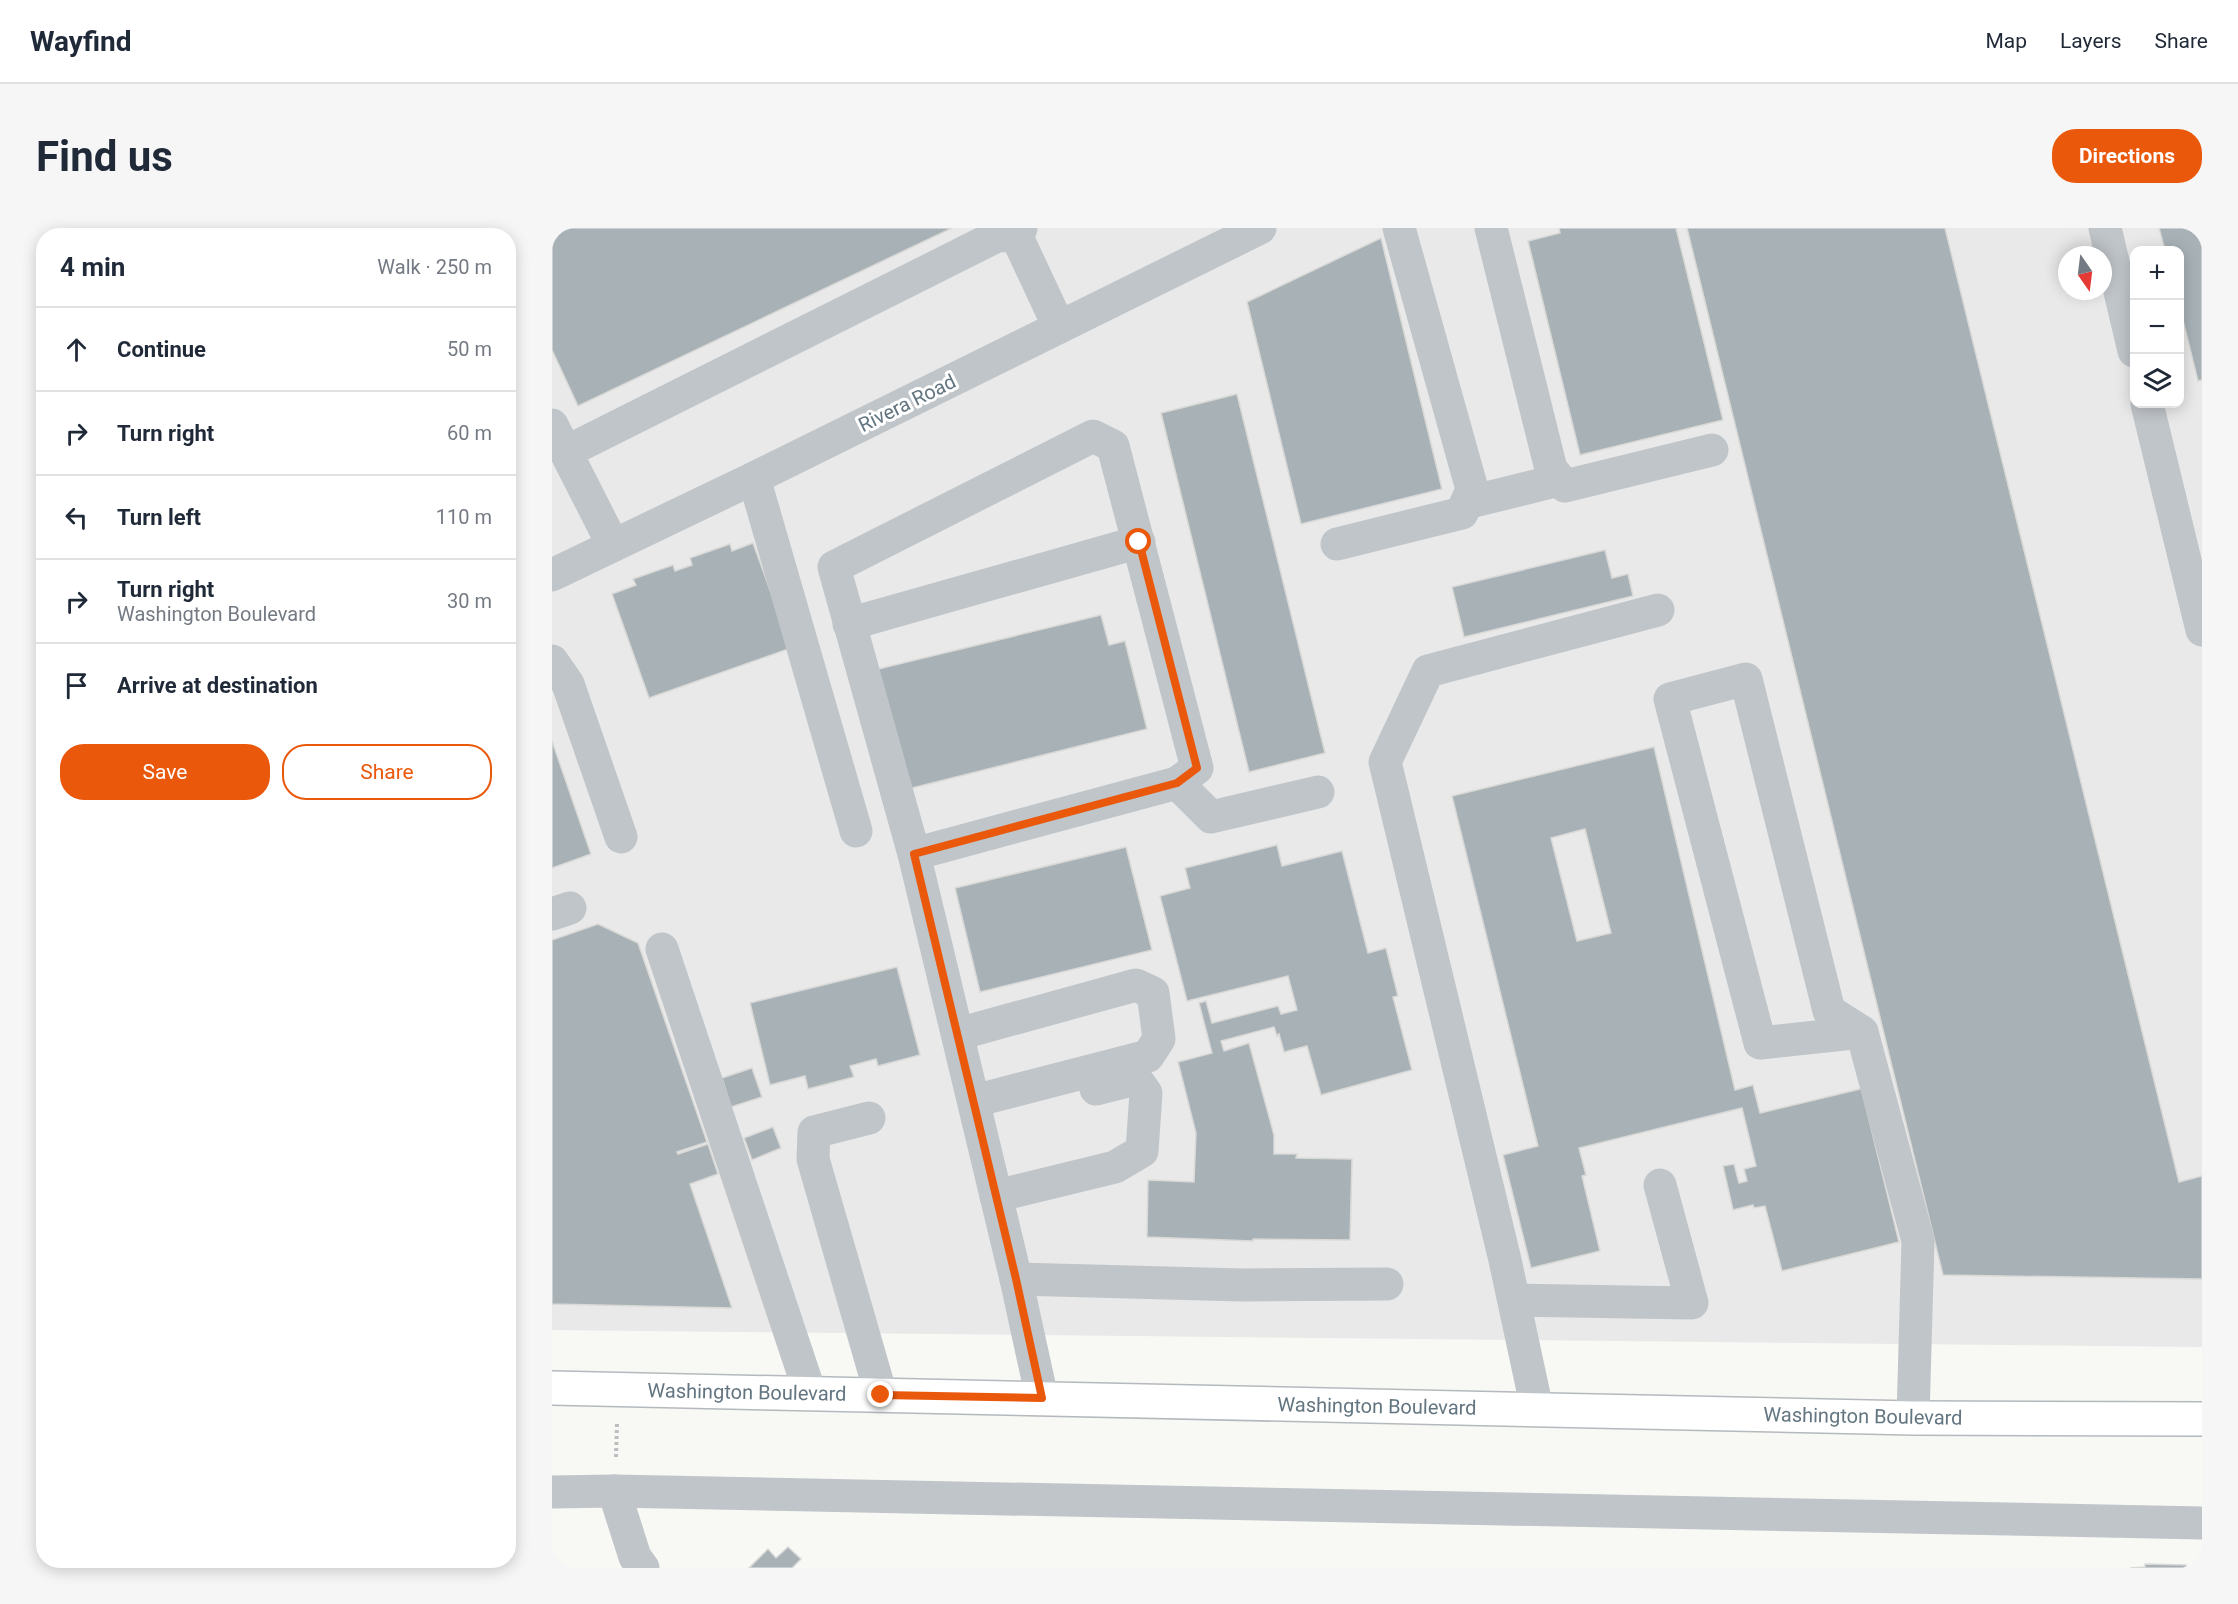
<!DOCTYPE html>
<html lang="en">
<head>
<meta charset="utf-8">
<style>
	:root { --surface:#fff; --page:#f6f6f7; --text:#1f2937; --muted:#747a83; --line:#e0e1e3; --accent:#ea580c }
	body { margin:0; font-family:Roboto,sans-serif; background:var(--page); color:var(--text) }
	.controls { position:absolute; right:18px; top:18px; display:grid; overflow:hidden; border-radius:12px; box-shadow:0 3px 15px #0003 }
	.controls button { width:54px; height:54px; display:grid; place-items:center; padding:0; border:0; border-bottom:2px solid var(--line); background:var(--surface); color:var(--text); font:30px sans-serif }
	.compass { position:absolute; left:1506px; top:18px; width:54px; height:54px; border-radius:50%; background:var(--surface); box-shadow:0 3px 15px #0003; rotate:166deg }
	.stop { position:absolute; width:18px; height:18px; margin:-14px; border:4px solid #ea580c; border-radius:50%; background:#fff }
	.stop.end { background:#ea580c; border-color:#fff; box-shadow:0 2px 6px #0008 }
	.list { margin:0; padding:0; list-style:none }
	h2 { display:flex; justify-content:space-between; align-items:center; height:78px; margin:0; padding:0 24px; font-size:26px }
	h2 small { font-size:20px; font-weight:400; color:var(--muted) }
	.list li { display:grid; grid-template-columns:39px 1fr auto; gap:18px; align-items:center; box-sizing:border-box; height:84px; padding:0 24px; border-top:2px solid var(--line) }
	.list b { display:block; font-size:22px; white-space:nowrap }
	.list p { margin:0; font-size:20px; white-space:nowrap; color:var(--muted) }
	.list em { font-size:20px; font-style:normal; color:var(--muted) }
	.actions { display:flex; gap:12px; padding:18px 24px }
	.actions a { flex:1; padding:14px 0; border:2px solid var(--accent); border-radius:24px; text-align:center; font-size:21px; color:var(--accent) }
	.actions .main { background:var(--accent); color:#fff }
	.icon { flex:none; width:33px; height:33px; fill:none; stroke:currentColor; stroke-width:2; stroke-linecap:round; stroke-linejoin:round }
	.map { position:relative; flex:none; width:1650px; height:1340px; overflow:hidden; border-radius:24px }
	header { display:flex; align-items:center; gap:36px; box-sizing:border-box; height:84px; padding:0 30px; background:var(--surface); border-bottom:2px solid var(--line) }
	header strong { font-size:28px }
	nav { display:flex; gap:33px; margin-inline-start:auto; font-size:21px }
	.intro { display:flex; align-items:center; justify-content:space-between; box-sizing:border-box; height:144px; padding:0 36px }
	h1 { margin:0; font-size:42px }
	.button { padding:15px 27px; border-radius:24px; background:var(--accent); color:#fff; font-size:21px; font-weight:700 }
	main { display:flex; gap:36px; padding:0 36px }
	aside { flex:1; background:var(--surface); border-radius:24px; box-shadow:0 3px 15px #0003 }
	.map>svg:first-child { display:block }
	.built { fill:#e8e9e8; fill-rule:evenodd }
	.building { fill:#a7b1b6; stroke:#d9d9d7; stroke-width:1.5; fill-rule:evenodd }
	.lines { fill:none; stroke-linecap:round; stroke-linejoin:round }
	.major-casing { stroke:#b4b9bd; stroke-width:36 }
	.path { stroke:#babec0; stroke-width:4; stroke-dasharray:3 3; stroke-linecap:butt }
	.minor { stroke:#c0c5c9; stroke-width:33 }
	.major { stroke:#fff; stroke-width:33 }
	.route { stroke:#ea580c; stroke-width:8 }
	.labels { text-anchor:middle; stroke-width:6; stroke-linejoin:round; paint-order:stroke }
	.street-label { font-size:20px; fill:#627580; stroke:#fff }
</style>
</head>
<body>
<header>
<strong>Wayfind</strong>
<nav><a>Map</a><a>Layers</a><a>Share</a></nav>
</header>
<div class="intro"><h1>Find us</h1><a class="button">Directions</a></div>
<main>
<aside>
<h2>4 min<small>Walk · 250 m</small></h2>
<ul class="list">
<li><svg class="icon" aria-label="ahead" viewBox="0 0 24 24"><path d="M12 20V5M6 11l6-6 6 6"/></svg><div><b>Continue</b></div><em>50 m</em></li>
<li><svg class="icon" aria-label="right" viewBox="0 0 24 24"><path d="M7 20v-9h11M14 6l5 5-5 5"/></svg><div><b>Turn right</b></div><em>60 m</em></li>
<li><svg class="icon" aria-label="left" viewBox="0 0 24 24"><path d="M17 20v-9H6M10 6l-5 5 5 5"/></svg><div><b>Turn left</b></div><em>110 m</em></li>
<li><svg class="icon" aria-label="right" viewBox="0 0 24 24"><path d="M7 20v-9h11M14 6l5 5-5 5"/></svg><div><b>Turn right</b><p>Washington Boulevard</p></div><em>30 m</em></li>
<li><svg class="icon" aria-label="arrive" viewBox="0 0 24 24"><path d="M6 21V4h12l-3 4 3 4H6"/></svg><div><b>Arrive at destination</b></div></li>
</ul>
<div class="actions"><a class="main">Save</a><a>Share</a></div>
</aside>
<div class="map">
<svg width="1650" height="1340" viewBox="0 0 1650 1340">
	<rect width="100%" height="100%" fill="#f8f8f5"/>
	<path class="built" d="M0,0H1650V1119L0,1102ZM1582,22H1628V176H1582ZM1515,27H1551V63H1515Z"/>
	<g class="building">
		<path d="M0,0H400L26,178L0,122Z"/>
		<path d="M1007,0H1124L1171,192L1028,227L976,13L1008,5Z"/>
		<path d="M1135,0H1393L1627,954L1650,948V1051L1391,1047Z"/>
		<path d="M1607,0H1650V152L1646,153L1628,80V22H1613Z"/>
		<path d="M829,10L890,261L749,296L695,74Z"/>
		<path d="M685,166L773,525L697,544L609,185Z"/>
		<path d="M201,315L239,420L97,470L60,366L84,357L81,351L121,337L123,343L140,337L138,330L178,316L180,323Z"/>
		<path d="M1053,322L1060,350L1076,346L1081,368L912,409L900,359Z"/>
		<path d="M549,387L557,417L573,413L595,501L352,562L322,442Z"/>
		<path d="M0,513L39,626L0,640Z"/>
		<path d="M1102,519L1183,862L1201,857L1208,885L1308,861L1309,859L1347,1014L1230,1043L1213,978L1202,980L1201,977L1181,982L1171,938L1182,936L1187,955L1195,953L1192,941L1204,938L1190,880L1027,920L1034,947L1030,948L1048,1023L979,1040L951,927L986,918L900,568ZM1033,601L1059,705L1025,713L999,610Z"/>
		<path d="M725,617L730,638L790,623L816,725L834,720L846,768L841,769L860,842L769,867L755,818L732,824L727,806L725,808L722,799L669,813L672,823L697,815L722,907V926H745L744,930L800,931L798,1012L701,1011V1013L595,1009L596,952L642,954L644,905L626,834L660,825L647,775L654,773L660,795L726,778L729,786L745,782L736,748L635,773L608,668L638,660L633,640Z"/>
		<path d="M574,619L600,722L428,764L403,660Z"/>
		<path d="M46,696L86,715L155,914L125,924L126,926L156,916L166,946L138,956L180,1080L0,1076V712Z"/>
		<path d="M345,739L368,827L326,838L324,831L298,838L302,849L256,861L253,848L218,857L198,775Z"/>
		<path d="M200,840L210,869L179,879L170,850Z"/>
		<path d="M221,899L229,920L200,932L192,910Z"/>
		<path d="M236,1319L249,1331L240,1340H197L216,1321L224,1330Z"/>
		<path d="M1593,1336L1634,1337V1340H1578L1593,1339Z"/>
	</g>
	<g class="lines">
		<defs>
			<path id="major" d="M0,1160L1361,1190L1650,1191"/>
		</defs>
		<use href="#major" class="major-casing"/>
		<path class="path" d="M64,1229L65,1195"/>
		<g class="minor">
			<path d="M939,0L999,241L1013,258L1160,222"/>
			<path d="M1553,0L1582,123"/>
			<path d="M465,9L507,99"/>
			<path d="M1595,176L1650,402"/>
			<path d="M0,197L61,317"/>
			<path d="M14,224L447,7L465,9L469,0"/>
			<path d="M202,250L304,603"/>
			<path d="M914,275L1007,252"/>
			<path d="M785,316L910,285L920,261L847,0"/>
			<path d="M0,347L202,250L708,0"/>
			<path d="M297,396L587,314"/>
			<path d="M0,433L16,456L69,609"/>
			<path d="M362,626L282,339L541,208L561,218L645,540L625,555"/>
			<path d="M0,686L18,680"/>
			<path d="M110,721L258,1165"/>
			<path d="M1310,804L1208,815L1118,471L1194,451L1277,783L1310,804L1366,1013L1361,1190"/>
			<path d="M406,806L584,757L601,765L607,811L596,828L422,873"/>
			<path d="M317,890L262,904L261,931L329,1167"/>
			<path d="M444,968L563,939L590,923L594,865L584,851L544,861"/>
			<path d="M464,1051L690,1057L835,1056"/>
			<path d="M962,1072L1140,1075L1108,957"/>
			<path d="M490,1170L464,1051L362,626L625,555L659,589L766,564"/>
			<path d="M985,1181L953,1032L833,534L876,443L1106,382"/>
			<path d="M62,1263L83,1329L91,1340"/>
			<path d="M0,1264L62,1263L1650,1295"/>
		</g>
		<use href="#major" class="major"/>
	</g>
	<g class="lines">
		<path class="route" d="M329,1167L490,1170L464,1051L362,626L625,555L645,540L587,314"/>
	</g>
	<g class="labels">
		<g class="street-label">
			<text transform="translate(355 175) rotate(-26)" y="7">Rivera Road</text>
			<text transform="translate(195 1164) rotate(1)" y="7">Washington Boulevard</text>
			<text transform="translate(825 1178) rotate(1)" y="7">Washington Boulevard</text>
			<text transform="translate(1311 1188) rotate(1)" y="7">Washington Boulevard</text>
		</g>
	</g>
</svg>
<div class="controls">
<button>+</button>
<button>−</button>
<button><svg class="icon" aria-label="layers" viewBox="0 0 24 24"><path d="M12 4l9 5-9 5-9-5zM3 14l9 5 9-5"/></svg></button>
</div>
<svg class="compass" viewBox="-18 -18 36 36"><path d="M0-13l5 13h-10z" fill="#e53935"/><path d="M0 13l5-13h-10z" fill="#747a83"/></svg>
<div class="stop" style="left:587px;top:314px"></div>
<div class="stop end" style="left:329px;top:1167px"></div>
</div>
</main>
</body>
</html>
